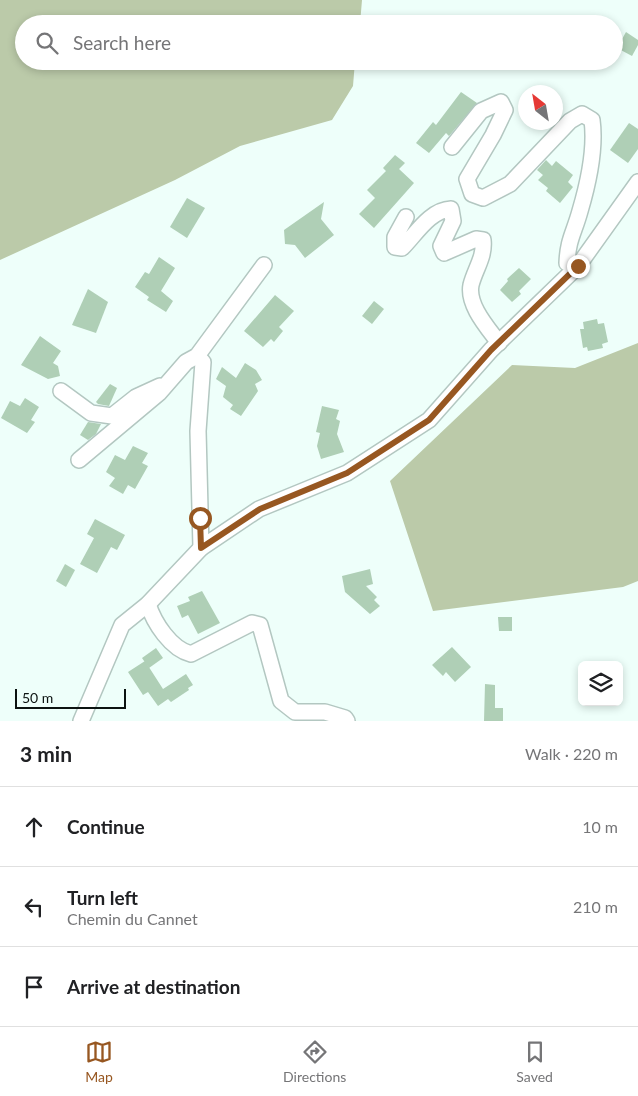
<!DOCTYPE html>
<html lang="en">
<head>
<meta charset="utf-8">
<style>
	:root { --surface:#fff; --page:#f2f2f2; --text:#202124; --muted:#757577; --line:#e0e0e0; --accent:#975721 }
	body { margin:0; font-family:Lato,sans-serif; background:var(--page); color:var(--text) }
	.controls { position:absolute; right:15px; bottom:15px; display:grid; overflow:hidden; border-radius:8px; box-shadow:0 2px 8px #0003 }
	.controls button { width:45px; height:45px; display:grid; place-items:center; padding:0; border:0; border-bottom:1px solid var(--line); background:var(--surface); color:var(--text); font:25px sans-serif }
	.compass { position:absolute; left:518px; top:85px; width:45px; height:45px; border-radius:50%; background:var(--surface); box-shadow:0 2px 8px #0003; rotate:329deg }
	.scale { position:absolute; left:15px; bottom:12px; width:111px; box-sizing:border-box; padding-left:5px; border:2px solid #0c1311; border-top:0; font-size:14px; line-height:18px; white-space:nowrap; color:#0c1311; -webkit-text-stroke:4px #eefffa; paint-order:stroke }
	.stop { position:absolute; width:15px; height:15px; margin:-11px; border:4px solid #975721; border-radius:50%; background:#fff }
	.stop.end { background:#975721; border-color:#fff; box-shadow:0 1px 5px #0008 }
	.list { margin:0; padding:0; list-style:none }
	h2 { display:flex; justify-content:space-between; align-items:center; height:65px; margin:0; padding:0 20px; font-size:21px }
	h2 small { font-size:16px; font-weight:400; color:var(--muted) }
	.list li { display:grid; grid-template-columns:32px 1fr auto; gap:15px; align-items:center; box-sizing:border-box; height:80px; padding:0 20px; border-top:1px solid var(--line) }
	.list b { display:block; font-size:19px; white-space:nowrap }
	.list p { margin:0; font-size:16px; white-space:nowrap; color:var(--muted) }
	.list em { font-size:16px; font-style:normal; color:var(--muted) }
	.icon { flex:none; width:28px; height:28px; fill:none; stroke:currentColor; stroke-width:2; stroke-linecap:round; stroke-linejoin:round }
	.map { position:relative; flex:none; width:638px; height:721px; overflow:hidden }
	.search { position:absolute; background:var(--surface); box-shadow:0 2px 8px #0003; left:15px; right:15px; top:15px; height:55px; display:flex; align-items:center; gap:12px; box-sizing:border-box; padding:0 18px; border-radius:28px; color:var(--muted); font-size:19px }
	.sheet { height:305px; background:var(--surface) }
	nav { display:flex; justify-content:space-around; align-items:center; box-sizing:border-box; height:70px; border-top:1px solid var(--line); background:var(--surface); font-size:14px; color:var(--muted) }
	nav a { display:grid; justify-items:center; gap:2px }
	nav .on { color:var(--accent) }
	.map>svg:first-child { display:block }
	.forest { fill:#bbcaa9 }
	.building { fill:#afcfb6 }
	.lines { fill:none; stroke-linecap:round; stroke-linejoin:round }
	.minor-casing { stroke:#b3c7c1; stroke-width:18 }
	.minor { stroke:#fff; stroke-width:15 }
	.route { stroke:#975721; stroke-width:6 }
</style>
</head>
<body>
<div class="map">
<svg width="638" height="721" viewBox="0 0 638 721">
	<rect width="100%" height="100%" fill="#eefffa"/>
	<g class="forest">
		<path d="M0,0H362L360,24H24V61H355L353,86L332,120L240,146L175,180L0,260Z"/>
		<path d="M638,343V581L623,587L433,611L390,481L512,365L575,368Z"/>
	</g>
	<g class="building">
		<path d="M626,32L638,40V45L632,56L617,48Z"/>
		<path d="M461,92L477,103L449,136L446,133L429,153L416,143L433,122L436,125Z"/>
		<path d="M629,123L638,129V149L628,163L610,150Z"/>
		<path d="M395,155L405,163L399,169L414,183L374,228L359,214L375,198L367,190L386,171L383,168Z"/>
		<path d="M546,160L552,166L556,161L573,175L568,182L573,187L560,203L546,191L548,188L538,180L543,175L537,170Z"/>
		<path d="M187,198L205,208L187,238L170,227Z"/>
		<path d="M324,202L321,219L334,235L305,258L295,245L285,244L284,230Z"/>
		<path d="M159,257L175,268L161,291L173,301L166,312L147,300L149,297L135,287L145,272L149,274Z"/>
		<path d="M519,268L531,279L519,291L521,294L512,302L500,290L508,281L507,279Z"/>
		<path d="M88,289L108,302L96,333L72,325Z"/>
		<path d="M275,295L294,311L279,327L283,331L274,342L271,339L263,347L244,331Z"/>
		<path d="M374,301L384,309L372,324L362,316Z"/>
		<path d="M597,319L598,324L604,323L608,342L602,344L603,348L588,351L587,347L583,348L580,329H584L583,322Z"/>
		<path d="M40,336L61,351L53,363L58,366L60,376L48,379L21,365Z"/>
		<path d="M245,363L256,370L262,380L255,384L258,391L241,416L230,409L233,405L223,397L226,386L216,379L222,367L236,378Z"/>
		<path d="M110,384L117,388L109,406L98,404L96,402Z"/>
		<path d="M25,398L39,407L31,420L35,422L27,433L1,418L10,401L20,406Z"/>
		<path d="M322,406L339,410L336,419L340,421L337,434L344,452L321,459L317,446L320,433L316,432Z"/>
		<path d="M88,422L101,424L96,434L88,440L80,435Z"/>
		<path d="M133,446L148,453L142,463L148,466L135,489L128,485L123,494L109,486L115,478L106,472L115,455L125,460Z"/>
		<path d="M95,519L125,535L117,550L111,547L97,573L80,564L94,538L87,534Z"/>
		<path d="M65,564L75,570L66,587L56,581Z"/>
		<path d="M370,569L373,584L366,586L377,597L374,600L380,606L370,614L345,592L342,576Z"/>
		<path d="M202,591L220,623L198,634L188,615L182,618L177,606L190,601L188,597Z"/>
		<path d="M498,617H512V631H499Z"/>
		<path d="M452,647L471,667L455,682L446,672L443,676L432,665Z"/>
		<path d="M156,648L163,658L149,668L142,658Z"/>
		<path d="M145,661L163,689L186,674L193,685L188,688L189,690L171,702L168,699L158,706L148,692L143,695L128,672Z"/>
		<path d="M485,684L495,685V708H503V721H484Z"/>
	</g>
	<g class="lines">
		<defs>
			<g id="minor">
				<path d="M452,147L481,111L501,102L505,110L493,135L467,179L472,194L483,198L510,184L570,121L582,114L592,120C596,149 588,184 580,211C574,233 568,239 567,263L578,266"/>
				<path d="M406,217L395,237V247L402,248C416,234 430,210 451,209L453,221L441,246L444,253L476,239L483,240C485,257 475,269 471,285C467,305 488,328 499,343"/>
				<path d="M197,356L203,362L198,431L201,548"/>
				<path d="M61,391L91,413L112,416L136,397L160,386"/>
				<path d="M79,460L159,393L186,362L197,356L264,265"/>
				<path d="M148,604C154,623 171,649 191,654L252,623L260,625L281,701L295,712H325L345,718L347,721"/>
				<path d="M81,721L122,625L148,604L201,548L259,509L347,473L429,420L491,350L578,266L638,182"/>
			</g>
		</defs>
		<use href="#minor" class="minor-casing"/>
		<use href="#minor" class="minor"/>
	</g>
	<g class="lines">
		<path class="route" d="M200,518L201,548L260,509L347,473L429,420L491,350L578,266"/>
	</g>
</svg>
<div class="controls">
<button><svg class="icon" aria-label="layers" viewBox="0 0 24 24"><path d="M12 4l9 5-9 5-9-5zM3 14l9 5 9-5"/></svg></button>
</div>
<svg class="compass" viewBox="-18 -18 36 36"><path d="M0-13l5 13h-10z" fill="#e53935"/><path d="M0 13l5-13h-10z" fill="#757577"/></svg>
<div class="scale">50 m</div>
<div class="stop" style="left:200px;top:518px"></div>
<div class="stop end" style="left:578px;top:266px"></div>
<div class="search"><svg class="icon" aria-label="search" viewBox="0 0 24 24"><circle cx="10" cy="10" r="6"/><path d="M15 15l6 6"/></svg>Search here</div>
</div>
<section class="sheet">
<h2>3 min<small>Walk · 220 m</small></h2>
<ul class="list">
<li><svg class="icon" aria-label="ahead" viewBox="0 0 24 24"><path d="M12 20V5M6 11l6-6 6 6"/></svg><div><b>Continue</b></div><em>10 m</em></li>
<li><svg class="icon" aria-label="left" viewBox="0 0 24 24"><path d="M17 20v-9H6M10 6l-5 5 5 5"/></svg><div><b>Turn left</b><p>Chemin du Cannet</p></div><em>210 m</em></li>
<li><svg class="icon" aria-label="arrive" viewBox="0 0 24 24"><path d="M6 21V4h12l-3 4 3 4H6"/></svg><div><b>Arrive at destination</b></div></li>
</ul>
</section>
<nav>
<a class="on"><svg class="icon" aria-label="map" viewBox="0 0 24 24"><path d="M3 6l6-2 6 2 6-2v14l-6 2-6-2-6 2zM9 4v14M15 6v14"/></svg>Map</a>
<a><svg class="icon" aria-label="directions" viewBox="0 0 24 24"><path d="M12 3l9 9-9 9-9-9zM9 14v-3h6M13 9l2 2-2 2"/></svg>Directions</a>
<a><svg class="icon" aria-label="saved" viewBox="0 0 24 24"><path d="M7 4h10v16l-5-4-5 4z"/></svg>Saved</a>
</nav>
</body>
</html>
